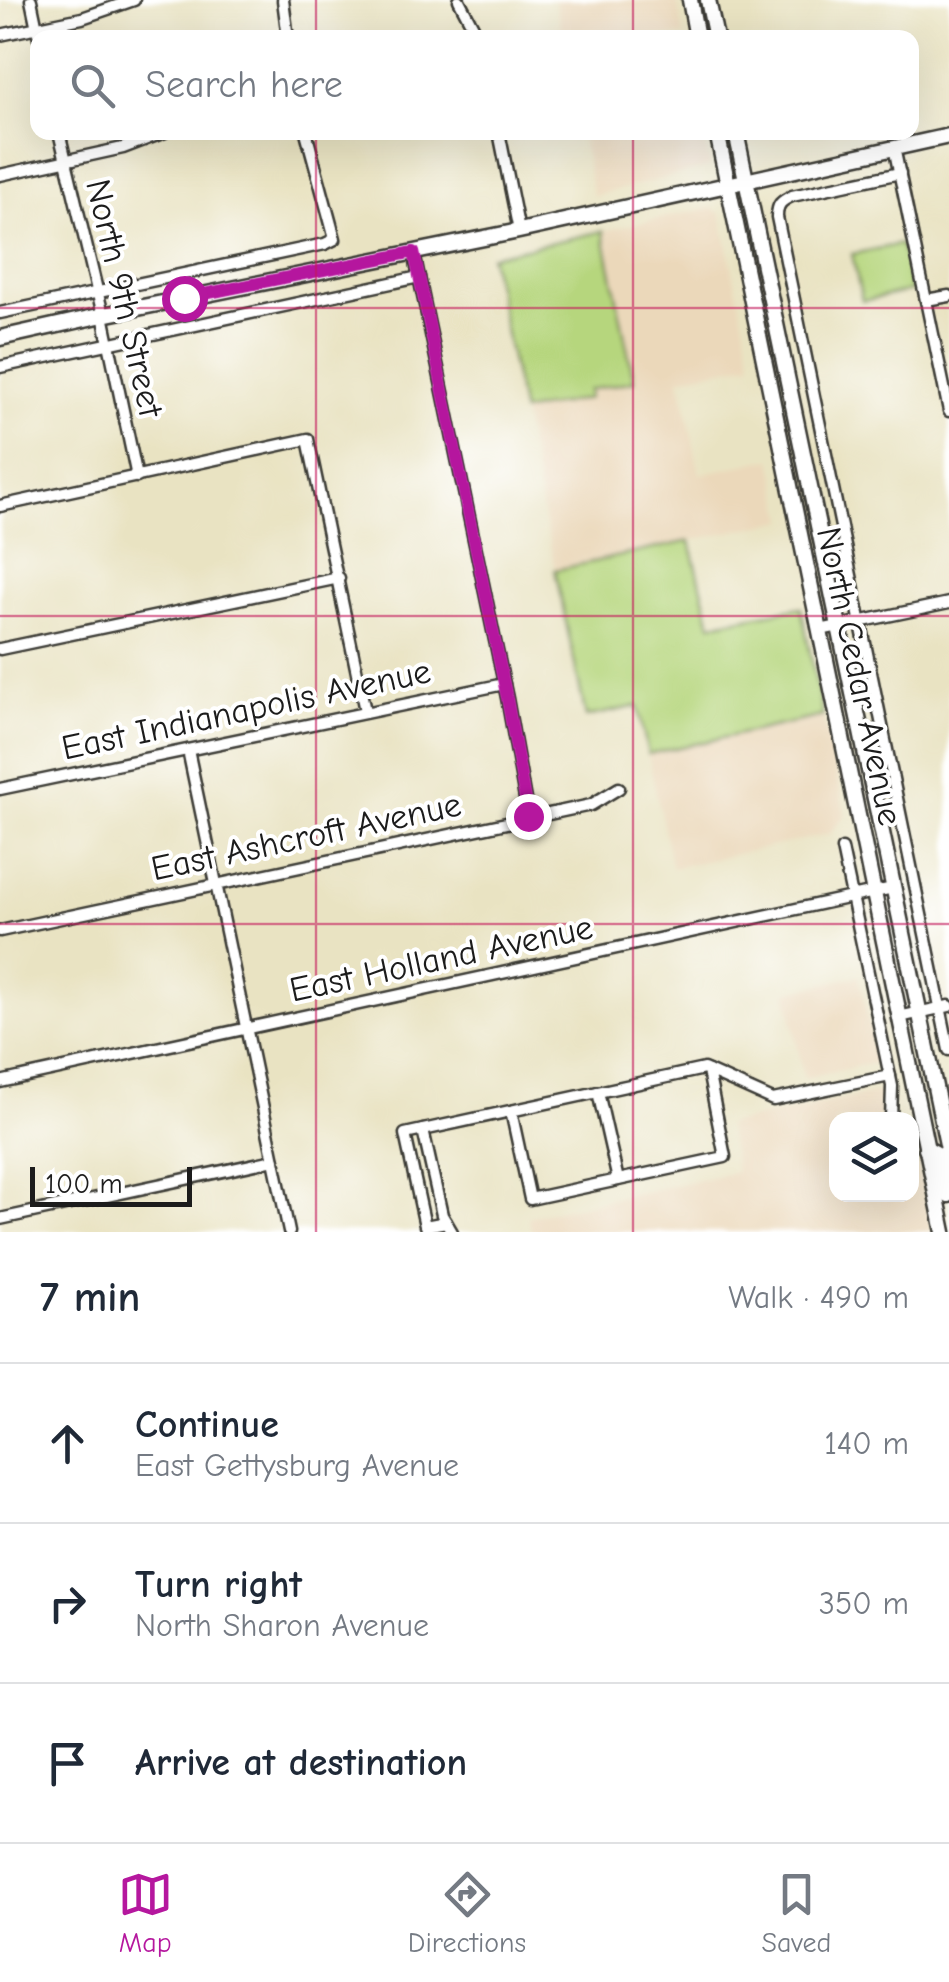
<!DOCTYPE html>
<html lang="en">
<head>
<meta charset="utf-8">
<style>
	:root { --surface:#fff; --page:#f6f6f7; --text:#1f2937; --muted:#747a83; --line:#e0e1e3; --accent:#b5179e }
	body { margin:0; font-family:"Comic Neue",sans-serif; background:var(--page); color:var(--text) }
	.controls { position:absolute; right:30px; bottom:30px; display:grid; overflow:hidden; border-radius:20px; box-shadow:0 10px 40px #0002 }
	.controls button { width:90px; height:90px; display:grid; place-items:center; padding:0; border:0; border-bottom:2px solid var(--line); background:var(--surface); color:var(--text); font:50px sans-serif }
	.scale { position:absolute; left:30px; bottom:25px; width:162px; box-sizing:border-box; padding-left:10px; border:5px solid #1c1c1c; border-top:0; font-size:28px; line-height:35px; white-space:nowrap; color:#1c1c1c; -webkit-text-stroke:8px #fff; paint-order:stroke }
	.stop { position:absolute; width:30px; height:30px; margin:-22px; border:8px solid #b5179e; border-radius:50%; background:#fff }
	.stop.end { background:#b5179e; border-color:#fff; box-shadow:0 2px 10px #0008 }
	.list { margin:0; padding:0; list-style:none }
	h2 { display:flex; justify-content:space-between; align-items:center; height:130px; margin:0; padding:0 40px; font-size:42px }
	h2 small { font-size:32px; font-weight:400; color:var(--muted) }
	.list li { display:grid; grid-template-columns:65px 1fr auto; gap:30px; align-items:center; box-sizing:border-box; height:160px; padding:0 40px; border-top:2px solid var(--line) }
	.list b { display:block; font-size:38px; white-space:nowrap }
	.list p { margin:0; font-size:32px; white-space:nowrap; color:var(--muted) }
	.list em { font-size:32px; font-style:normal; color:var(--muted) }
	.icon { flex:none; width:55px; height:55px; fill:none; stroke:currentColor; stroke-width:2; stroke-linecap:round; stroke-linejoin:round }
	.map { position:relative; flex:none; width:949px; height:1232px; overflow:hidden }
	.search { position:absolute; background:var(--surface); box-shadow:0 10px 40px #0002; left:30px; right:30px; top:30px; height:110px; display:flex; align-items:center; gap:25px; box-sizing:border-box; padding:0 35px; border-radius:20px; color:var(--muted); font-size:38px }
	.sheet { height:610px; background:var(--surface) }
	nav { display:flex; justify-content:space-around; align-items:center; box-sizing:border-box; height:140px; border-top:2px solid var(--line); background:var(--surface); font-size:28px; color:var(--muted) }
	nav a { display:grid; justify-items:center; gap:5px }
	nav .on { color:var(--accent) }
	.map>svg:first-child { display:block }
	.built { fill:#ebd8ba }
	.green { fill:#b6d67d; stroke:#69794c; stroke-width:2.5 }
	.lines { fill:none; stroke-linecap:round; stroke-linejoin:round }
	.street-casing { stroke:#3b3a35; stroke-width:15 }
	.secondary-casing { stroke:#3b3a35; stroke-width:19 }
	.street { stroke:#fff; stroke-width:10 }
	.secondary { stroke:#fff; stroke-width:14 }
	.route { stroke:#b5179e; stroke-width:12 }
	.grid { fill:none; stroke:#c2185b; stroke-width:2.5; stroke-opacity:0.55 }
	.labels { text-anchor:middle; stroke-width:8; stroke-linejoin:round; paint-order:stroke }
	.street-label { font-size:35px; fill:#1c1c1c; stroke:#fff }
</style>
</head>
<body>
<div class="map">
<svg width="949" height="1232" viewBox="0 0 949 1232">
	<rect width="100%" height="100%" fill="#fff"/>
	<filter id="ink" filterUnits="userSpaceOnUse"><feTurbulence type="fractalNoise" baseFrequency=".01" numOctaves="2"/><feDisplacementMap in="SourceGraphic" scale="20" xChannelSelector="R" yChannelSelector="G"/><feConvolveMatrix kernelMatrix="1 2 1 2 8 2 1 2 1" color-interpolation-filters="sRGB"/></filter>
	<filter id="wash" filterUnits="userSpaceOnUse"><feTurbulence type="fractalNoise" baseFrequency=".0048" numOctaves="4" result="noise"/><feDisplacementMap in="SourceGraphic" scale="40" xChannelSelector="R" yChannelSelector="G"/><feGaussianBlur stdDeviation="2.25" result="paint"/><feColorMatrix in="noise" values="0 0 0 0 0 0 0 0 0 0 0 0 0 0 0 0 0 1.4 0 .05"/><feComposite in="paint" operator="in"/></filter>
	<g filter="url(#wash)">
		<rect width="100%" height="100%" fill="#e9e3c2"/>
		<g class="built">
			<path d="M555,0H677L684,37H563Z"/>
			<path d="M581,133H703L710,167L593,196Z"/>
			<path d="M712,208L721,214L752,363L680,378L700,474L772,459L785,520L555,570L522,412L588,398L587,390L634,380L603,231Z"/>
			<path d="M823,716L845,815L830,834L672,868L648,754Z"/>
			<path d="M859,976L877,1062L804,1078L787,992Z"/>
			<path d="M883,1091L881,1119L836,1120V1194H912V1165L918,1164L932,1232H532L528,1217L736,1172L727,1125Z"/>
		</g>
		<g class="green">
			<path d="M603,231L634,381L588,390L589,398L522,412L490,256Z"/>
			<path d="M901,244L911,291L862,301L852,254Z"/>
			<path d="M690,541L711,624L801,607L823,716L648,754L638,706L586,717L555,570Z"/>
		</g>
	</g>
	<g filter="url(#ink)">
		<g class="lines">
			<defs>
				<g id="street">
					<path d="M31,0L39,38"/>
					<path d="M283,0L288,38"/>
					<path d="M459,0L479,38"/>
					<path d="M0,35L82,18L134,0"/>
					<path d="M59,132L103,315L137,477"/>
					<path d="M499,132L519,231"/>
					<path d="M894,147L949,411"/>
					<path d="M900,173L792,196C781,201 777,204 777,217L949,1050"/>
					<path d="M0,175L123,148L165,132"/>
					<path d="M414,253L507,698L528,816"/>
					<path d="M926,300L949,296"/>
					<path d="M0,313L325,244L335,239L306,132"/>
					<path d="M0,367L419,277"/>
					<path d="M0,506L308,439L365,711"/>
					<path d="M820,630L949,603"/>
					<path d="M0,649L339,578"/>
					<path d="M188,750L289,1232"/>
					<path d="M0,789L504,684"/>
					<path d="M842,849L892,1086L891,1120"/>
					<path d="M0,931L591,805L619,788"/>
					<path d="M899,1017L949,1006"/>
					<path d="M0,1082L893,888"/>
					<path d="M598,1092L618,1180"/>
					<path d="M511,1111L530,1199L725,1157L708,1071"/>
					<path d="M423,1130L405,1134L425,1226L446,1222"/>
					<path d="M0,1219L274,1160"/>
					<path d="M452,1232L442,1215L423,1130L704,1069L773,1100L890,1076"/>
				</g>
				<g id="secondary">
					<path d="M690,0L697,38"/>
					<path d="M708,0L716,38"/>
					<path d="M717,132L944,1232"/>
					<path d="M736,132L949,1154"/>
					<path d="M0,338L103,315L519,231L949,136"/>
					<path d="M926,1148L937,1154L949,1195"/>
				</g>
			</defs>
			<use href="#street" class="street-casing"/>
			<use href="#secondary" class="secondary-casing"/>
			<use href="#street" class="street"/>
			<use href="#secondary" class="secondary"/>
		</g>
	</g>
	<g class="lines" filter="url(#ink)">
		<path class="route" d="M184,298L414,252L507,698L528,816"/>
	</g>
	<path class="grid" d="M316,0V38M633,0V38M316,132V1232M633,132V1232M0,308H949M0,616H949M0,924H949"/>
	<g class="labels">
		<g class="street-label">
			<text transform="translate(125 298) rotate(77)" y="12">North 9th Street</text>
			<text transform="translate(860 676) rotate(78)" y="12">North Cedar Avenue</text>
			<text transform="translate(246 709) rotate(-12)" y="12">East Indianapolis Avenue</text>
			<text transform="translate(306 836) rotate(-12)" y="12">East Ashcroft Avenue</text>
			<text transform="translate(441 958) rotate(-12)" y="12">East Holland Avenue</text>
		</g>
	</g>
</svg>
<div class="controls">
<button><svg class="icon" aria-label="layers" viewBox="0 0 24 24"><path d="M12 4l9 5-9 5-9-5zM3 14l9 5 9-5"/></svg></button>
</div>
<div class="scale">100 m</div>
<div class="stop" style="left:184px;top:298px"></div>
<div class="stop end" style="left:528px;top:816px"></div>
<div class="search"><svg class="icon" aria-label="search" viewBox="0 0 24 24"><circle cx="10" cy="10" r="6"/><path d="M15 15l6 6"/></svg>Search here</div>
</div>
<section class="sheet">
<h2>7 min<small>Walk · 490 m</small></h2>
<ul class="list">
<li><svg class="icon" aria-label="ahead" viewBox="0 0 24 24"><path d="M12 20V5M6 11l6-6 6 6"/></svg><div><b>Continue</b><p>East Gettysburg Avenue</p></div><em>140 m</em></li>
<li><svg class="icon" aria-label="right" viewBox="0 0 24 24"><path d="M7 20v-9h11M14 6l5 5-5 5"/></svg><div><b>Turn right</b><p>North Sharon Avenue</p></div><em>350 m</em></li>
<li><svg class="icon" aria-label="arrive" viewBox="0 0 24 24"><path d="M6 21V4h12l-3 4 3 4H6"/></svg><div><b>Arrive at destination</b></div></li>
</ul>
</section>
<nav>
<a class="on"><svg class="icon" aria-label="map" viewBox="0 0 24 24"><path d="M3 6l6-2 6 2 6-2v14l-6 2-6-2-6 2zM9 4v14M15 6v14"/></svg>Map</a>
<a><svg class="icon" aria-label="directions" viewBox="0 0 24 24"><path d="M12 3l9 9-9 9-9-9zM9 14v-3h6M13 9l2 2-2 2"/></svg>Directions</a>
<a><svg class="icon" aria-label="saved" viewBox="0 0 24 24"><path d="M7 4h10v16l-5-4-5 4z"/></svg>Saved</a>
</nav>
</body>
</html>
